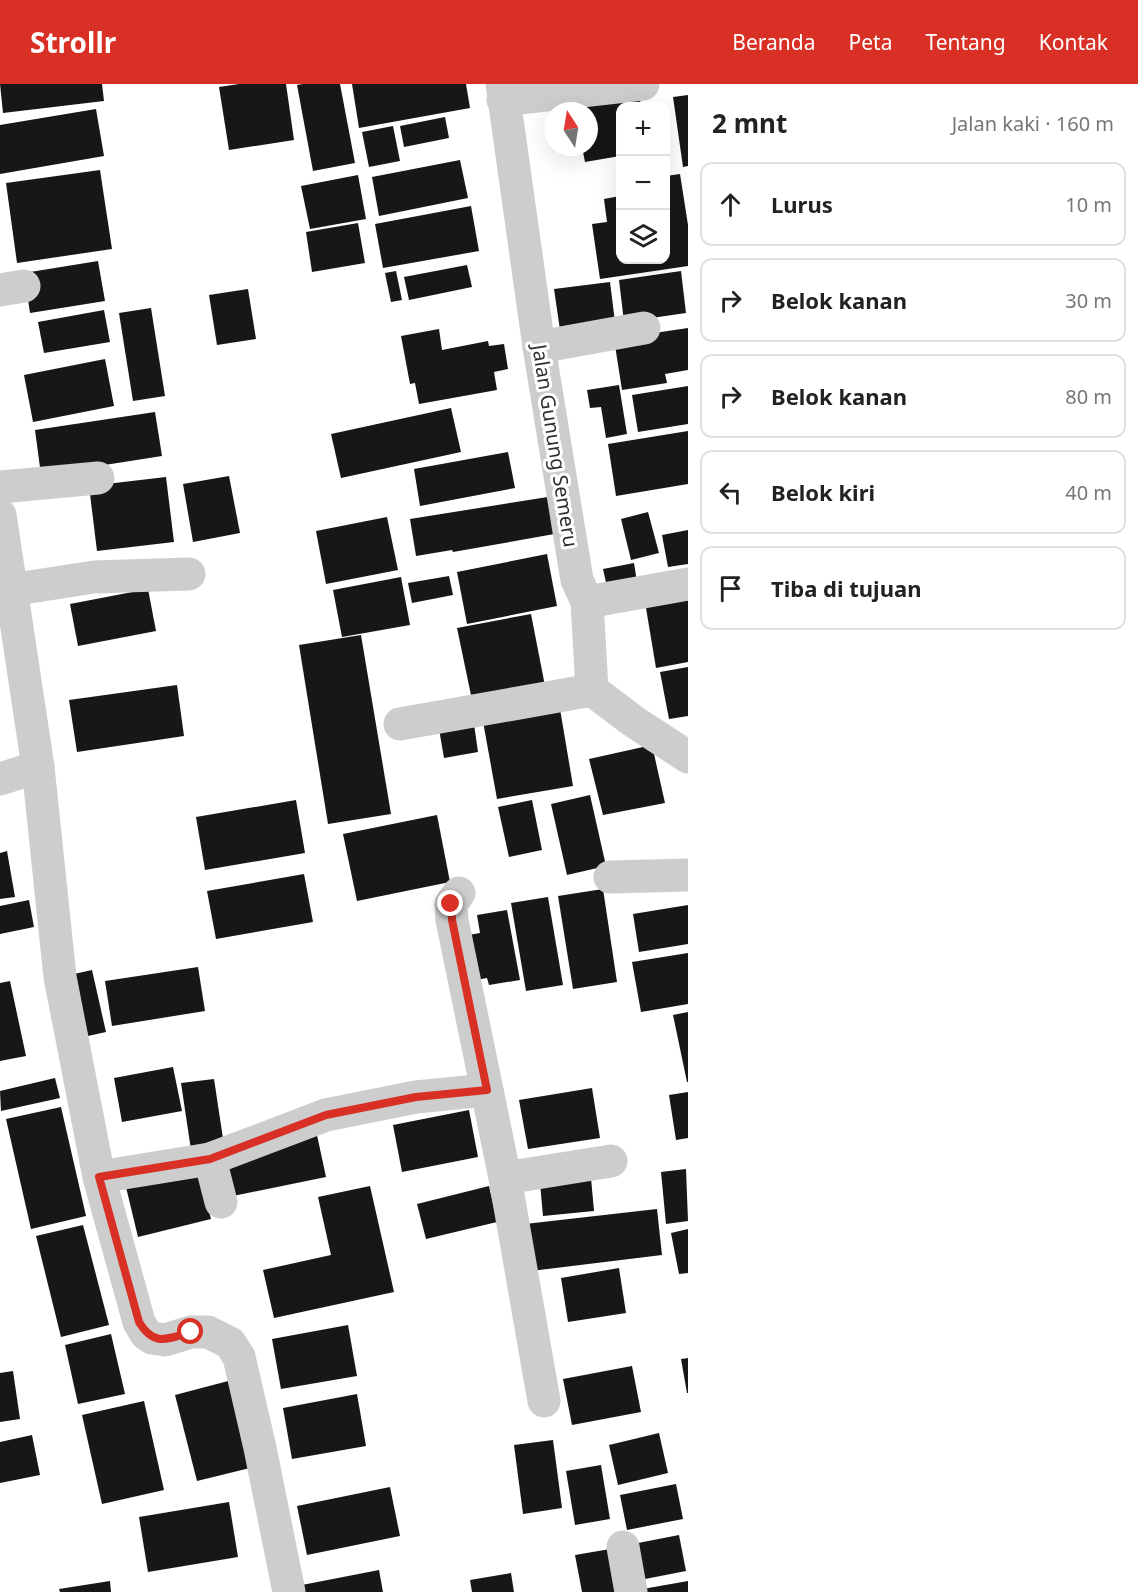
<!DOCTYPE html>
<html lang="id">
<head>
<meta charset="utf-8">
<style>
	:root { --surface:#fff; --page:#f2f2f2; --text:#222; --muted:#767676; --line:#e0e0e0; --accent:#d93025 }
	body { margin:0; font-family:"Noto Sans",sans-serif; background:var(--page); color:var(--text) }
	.controls { position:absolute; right:18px; top:18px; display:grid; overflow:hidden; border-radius:12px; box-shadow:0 6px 24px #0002 }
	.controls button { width:54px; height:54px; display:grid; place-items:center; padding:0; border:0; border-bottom:2px solid var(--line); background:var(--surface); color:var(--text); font:30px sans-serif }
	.compass { position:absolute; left:544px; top:18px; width:54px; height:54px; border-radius:50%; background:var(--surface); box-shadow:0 6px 24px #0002; rotate:348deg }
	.stop { position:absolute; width:18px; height:18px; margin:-14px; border:4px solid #d93025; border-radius:50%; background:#fff }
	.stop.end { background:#d93025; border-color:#fff; box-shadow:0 2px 6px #0008 }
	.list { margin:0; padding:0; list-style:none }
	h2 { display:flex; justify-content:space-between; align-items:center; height:78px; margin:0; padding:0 24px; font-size:26px }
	h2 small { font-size:20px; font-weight:400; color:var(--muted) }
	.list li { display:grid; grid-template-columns:39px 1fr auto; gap:18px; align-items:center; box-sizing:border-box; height:84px; margin:0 12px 12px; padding:0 12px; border:2px solid var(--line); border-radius:12px }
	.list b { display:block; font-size:22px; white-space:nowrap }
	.list em { font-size:20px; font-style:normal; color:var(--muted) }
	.icon { flex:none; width:33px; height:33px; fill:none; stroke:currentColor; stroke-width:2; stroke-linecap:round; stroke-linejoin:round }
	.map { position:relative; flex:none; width:688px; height:1508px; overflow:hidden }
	header { display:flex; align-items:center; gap:36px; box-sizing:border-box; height:84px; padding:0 30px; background:var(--accent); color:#fff }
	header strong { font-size:28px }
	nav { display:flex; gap:33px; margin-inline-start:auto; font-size:21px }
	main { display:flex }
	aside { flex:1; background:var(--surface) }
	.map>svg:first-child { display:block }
	.building { fill:#171717 }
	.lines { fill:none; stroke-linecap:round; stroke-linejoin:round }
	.minor { stroke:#cdcdcd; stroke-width:33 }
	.route { stroke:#d93025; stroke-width:8 }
	.labels { text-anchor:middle; stroke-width:6; stroke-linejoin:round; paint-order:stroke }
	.street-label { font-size:20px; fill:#303030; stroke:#fff }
</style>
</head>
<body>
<header>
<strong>Strollr</strong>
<nav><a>Beranda</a><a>Peta</a><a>Tentang</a><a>Kontak</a></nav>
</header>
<main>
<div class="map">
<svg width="688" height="1508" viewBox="0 0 688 1508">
	<rect width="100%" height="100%" fill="#fff"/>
	<g class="building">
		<path d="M0,0H102L104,17L3,29Z"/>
		<path d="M239,0H286L294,56L229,66L219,3Z"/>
		<path d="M303,0H340L355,79L313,87L297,1Z"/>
		<path d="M352,0H466L470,24L359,44Z"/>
		<path d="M639,9L641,22H620V72L585,78L582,63H589V27H580L579,21Z"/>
		<path d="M688,11V82L683,83L673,13Z"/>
		<path d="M96,25L104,72L0,90V41Z"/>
		<path d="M445,33L449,54L404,63L400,42Z"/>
		<path d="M393,42L400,77L369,83L362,48Z"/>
		<path d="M460,76L468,114L379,132L372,93Z"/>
		<path d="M100,86L112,165L17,179L6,99Z"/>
		<path d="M680,90L688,141V182L600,195L592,140L607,138L604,115L620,112V176H666V92Z"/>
		<path d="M358,91L366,135L310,145L301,102Z"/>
		<path d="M471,122L479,167L383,184L375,140Z"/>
		<path d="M358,139L365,179L312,188L306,148Z"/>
		<path d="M98,177L105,217L30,229L24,189Z"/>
		<path d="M467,181L472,203L409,216L404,193Z"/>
		<path d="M396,187L402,216L391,218L385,189Z"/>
		<path d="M681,187L686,229L624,238L619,196Z"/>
		<path d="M610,198L615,238L560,246L554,205Z"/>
		<path d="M248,205L256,255L217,261L209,211Z"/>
		<path d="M151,224L165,312L133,317L119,229Z"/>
		<path d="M104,226L110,258L44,269L38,238Z"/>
		<path d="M688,244V286L665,290L667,299L622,306L614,255Z"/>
		<path d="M439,245L442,266L488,257L489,262L504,260L508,285L494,288L497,306L419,320L415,299L410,300L401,252Z"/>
		<path d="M105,275L114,322L33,338L24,291Z"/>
		<path d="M619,301L627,350L606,354L601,323L590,324L587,306Z"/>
		<path d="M688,302V340L638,348L632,311Z"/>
		<path d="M451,324L461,368L341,394L331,350Z"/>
		<path d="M155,328L162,372L41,391L35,346Z"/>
		<path d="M688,347V400L616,412L608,360Z"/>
		<path d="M508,368L515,404L420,422L414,385Z"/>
		<path d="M229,392L240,449L193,458L183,400Z"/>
		<path d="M166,393L174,458L97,467L89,402Z"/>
		<path d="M554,412L560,449L453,468L452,466L416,472L410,435Z"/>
		<path d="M648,428L659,469L631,476L621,435Z"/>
		<path d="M387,433L398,486L326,500L316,447Z"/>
		<path d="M688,446V480L668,483L662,451Z"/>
		<path d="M547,470L557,522L467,540L457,488Z"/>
		<path d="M634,479L637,498L607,503L603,485Z"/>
		<path d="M449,492L453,511L412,519L408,499Z"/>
		<path d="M401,493L410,541L342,553L333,506Z"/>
		<path d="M688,504V578L656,584L644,512Z"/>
		<path d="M148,505L156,547L78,562L70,520Z"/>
		<path d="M531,530L545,602L472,616L457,544Z"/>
		<path d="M361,551L391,730L328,740L299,561Z"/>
		<path d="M688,583V632L669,635L660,588Z"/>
		<path d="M177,601L184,652L77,668L69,616Z"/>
		<path d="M559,619L573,702L497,715L482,632Z"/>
		<path d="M473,633L478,668L444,674L438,639Z"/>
		<path d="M652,661L665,719L603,731L589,675Z"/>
		<path d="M590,711L606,782L567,791L551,720Z"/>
		<path d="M296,716L305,769L205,786L196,733Z"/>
		<path d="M532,716L542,766L509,773L498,723Z"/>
		<path d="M437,731L450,798L357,817L343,750Z"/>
		<path d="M7,767L15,813L0,815V769Z"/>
		<path d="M304,790L313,838L216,855L207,807Z"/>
		<path d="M603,805L617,898L573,905L558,812Z"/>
		<path d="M548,813L563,901L526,907L511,819Z"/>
		<path d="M29,816L34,843L0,850V822Z"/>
		<path d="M688,821V860L639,868L633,830Z"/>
		<path d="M507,826L520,896L489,901L487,894L470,897L463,852L480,849L477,831Z"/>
		<path d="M688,869V920L641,928L632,878Z"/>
		<path d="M198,883L205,927L112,942L105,897Z"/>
		<path d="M92,886L106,948L88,952L74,890Z"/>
		<path d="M10,897L26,972L0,977V899Z"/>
		<path d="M688,928V998H687L673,931Z"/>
		<path d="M173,983L182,1027L122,1038L114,994Z"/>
		<path d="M55,994L60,1014L1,1027L0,1007Z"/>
		<path d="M214,995L224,1061L191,1066L181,999Z"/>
		<path d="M592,1004L600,1054L528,1065L519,1016Z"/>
		<path d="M688,1008V1054L676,1056L669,1011Z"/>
		<path d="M61,1023L86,1132L31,1145L6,1035Z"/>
		<path d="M469,1026L478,1073L402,1088L393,1041Z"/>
		<path d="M317,1051L326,1093L233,1112L224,1070Z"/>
		<path d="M197,1081L211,1135L138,1153L125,1099Z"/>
		<path d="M686,1085L688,1137L666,1140L661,1088Z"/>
		<path d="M591,1094L594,1127L543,1132L540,1099Z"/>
		<path d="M370,1102L394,1208L274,1234L263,1186L331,1171L318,1113Z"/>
		<path d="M489,1102L497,1138L426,1155L417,1120Z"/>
		<path d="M657,1125L662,1171L531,1187L525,1140Z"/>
		<path d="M83,1141L109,1241L61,1253L36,1152Z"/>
		<path d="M688,1145V1189L679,1190L671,1149Z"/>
		<path d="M619,1184L626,1229L568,1238L561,1194Z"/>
		<path d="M348,1241L357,1292L281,1305L272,1255Z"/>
		<path d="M111,1250L125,1310L78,1320L65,1261Z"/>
		<path d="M688,1274V1309H687L681,1275Z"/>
		<path d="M632,1282L641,1328L572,1341L563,1295Z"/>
		<path d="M13,1287L20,1335L0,1338V1289Z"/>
		<path d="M232,1296L254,1383L197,1397L175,1311Z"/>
		<path d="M357,1310L366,1362L292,1375L283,1324Z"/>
		<path d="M144,1317L164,1406L102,1420L82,1331Z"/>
		<path d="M659,1349L668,1389L618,1401L609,1361Z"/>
		<path d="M32,1351L40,1391L0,1399V1358Z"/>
		<path d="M553,1356L562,1424L523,1430L514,1361Z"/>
		<path d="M601,1381L610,1435L575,1441L566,1387Z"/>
		<path d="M676,1400L683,1435L627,1446L620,1411Z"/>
		<path d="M390,1403L400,1452L307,1471L297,1422Z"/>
		<path d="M229,1418L238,1473L148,1488L139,1433Z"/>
		<path d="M679,1451L686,1487L640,1496L633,1460Z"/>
		<path d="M616,1464L624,1508H582L575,1471Z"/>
		<path d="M379,1486L383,1508H303L302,1501Z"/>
		<path d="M511,1489L514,1508H472L470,1496Z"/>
		<path d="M110,1497L111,1508H60L59,1505Z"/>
		<path d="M688,1497V1508H638L637,1506Z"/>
	</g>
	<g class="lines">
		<g class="minor">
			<path d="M502,0L539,263L577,496L587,518L592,606L633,637L688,673"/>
			<path d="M503,16L643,0"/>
			<path d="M0,206L24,202"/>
			<path d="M539,263L644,244"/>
			<path d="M0,403L98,394"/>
			<path d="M0,431L38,683L60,893L99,1093L139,1238L146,1250L152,1254L165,1256L191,1248H208L230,1259L239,1273L260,1364L289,1508"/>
			<path d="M10,506L94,493L189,490"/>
			<path d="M587,518L688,500"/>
			<path d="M400,640L592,606"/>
			<path d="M0,695L38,683"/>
			<path d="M610,793L688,791"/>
			<path d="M459,809L451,820L452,836L505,1094L544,1317"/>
			<path d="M210,1075L221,1118"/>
			<path d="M99,1093L210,1075L326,1031L416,1013L487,1006"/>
			<path d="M505,1094L611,1077"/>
			<path d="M623,1463L631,1508"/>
		</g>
	</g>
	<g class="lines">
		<path class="route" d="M191,1248C167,1255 154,1263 139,1238L99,1093L210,1075L326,1031L416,1013L487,1006L452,836L451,820"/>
	</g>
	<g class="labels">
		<g class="street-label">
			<text transform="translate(555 362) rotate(81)" y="7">Jalan Gunung Semeru</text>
		</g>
	</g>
</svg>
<div class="controls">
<button>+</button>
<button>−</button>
<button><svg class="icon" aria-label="layers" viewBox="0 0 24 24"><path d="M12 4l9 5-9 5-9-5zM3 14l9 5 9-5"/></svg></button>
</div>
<svg class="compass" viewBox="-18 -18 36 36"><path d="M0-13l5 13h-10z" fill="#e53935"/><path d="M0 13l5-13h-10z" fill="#767676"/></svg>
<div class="stop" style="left:191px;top:1248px"></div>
<div class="stop end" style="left:451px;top:820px"></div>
</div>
<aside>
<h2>2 mnt<small>Jalan kaki · 160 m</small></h2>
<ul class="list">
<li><svg class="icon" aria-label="ahead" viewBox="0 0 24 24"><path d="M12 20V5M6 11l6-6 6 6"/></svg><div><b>Lurus</b></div><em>10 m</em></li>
<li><svg class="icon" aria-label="right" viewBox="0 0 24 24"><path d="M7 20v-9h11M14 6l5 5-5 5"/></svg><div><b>Belok kanan</b></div><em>30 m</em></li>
<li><svg class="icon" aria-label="right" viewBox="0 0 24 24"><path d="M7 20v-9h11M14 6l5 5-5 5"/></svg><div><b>Belok kanan</b></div><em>80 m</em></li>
<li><svg class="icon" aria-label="left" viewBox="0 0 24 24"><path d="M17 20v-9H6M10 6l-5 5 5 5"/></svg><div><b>Belok kiri</b></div><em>40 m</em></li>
<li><svg class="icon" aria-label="arrive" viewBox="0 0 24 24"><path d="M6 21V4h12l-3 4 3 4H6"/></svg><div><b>Tiba di tujuan</b></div></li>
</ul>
</aside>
</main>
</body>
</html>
